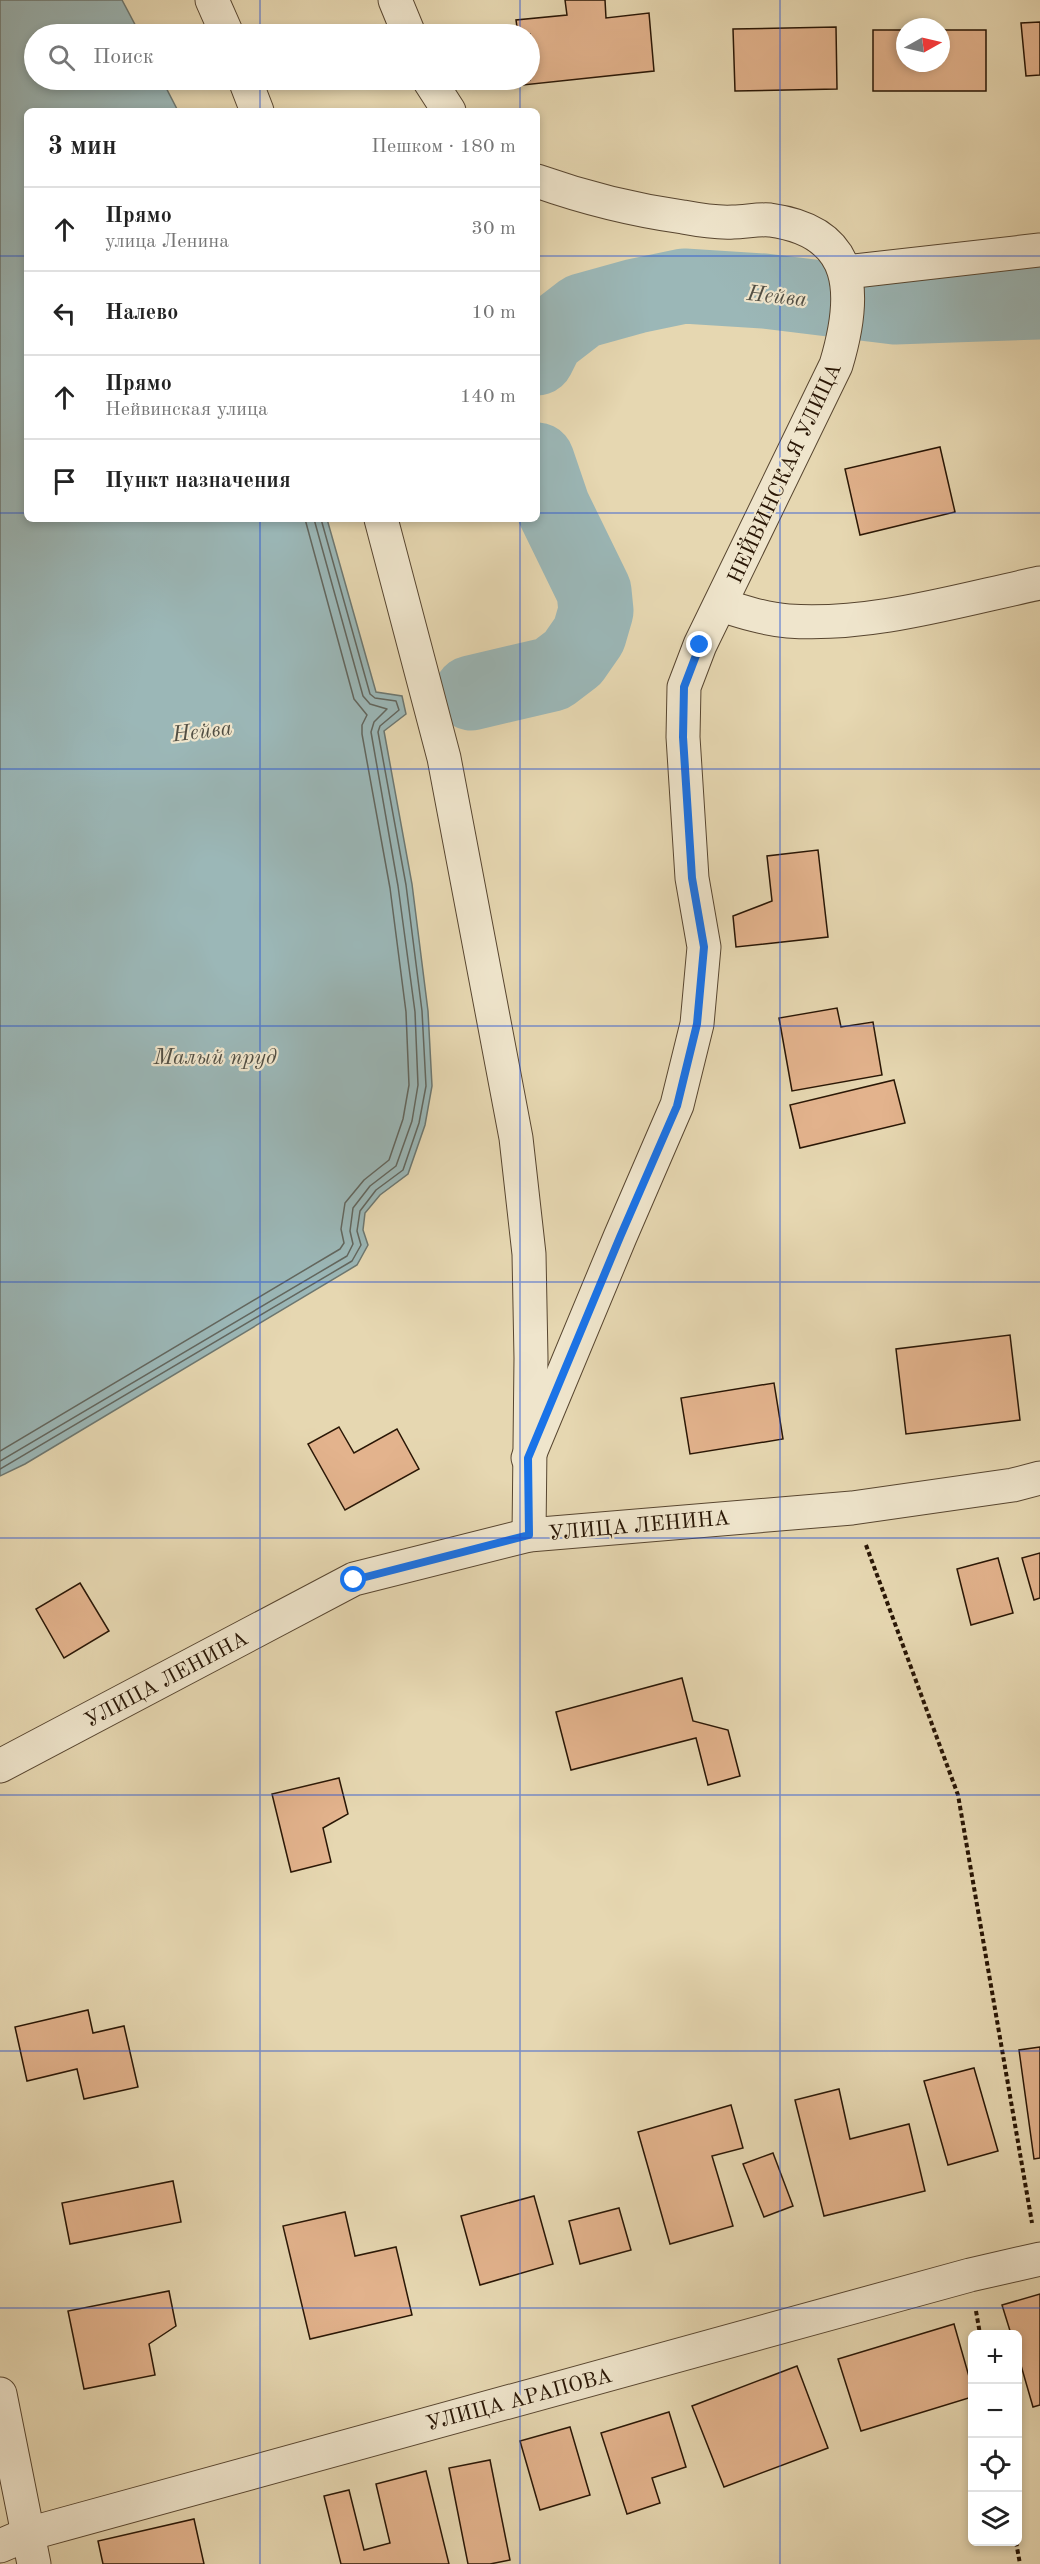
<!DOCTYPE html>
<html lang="ru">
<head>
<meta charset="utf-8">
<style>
	:root { --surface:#fff; --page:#f2f2f2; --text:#222; --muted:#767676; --line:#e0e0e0 }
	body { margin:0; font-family:"Old Standard TT",serif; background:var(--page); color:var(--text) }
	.controls { position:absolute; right:18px; bottom:18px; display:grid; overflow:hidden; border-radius:9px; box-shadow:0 3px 9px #0003 }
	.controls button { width:54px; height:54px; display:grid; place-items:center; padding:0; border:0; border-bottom:2px solid var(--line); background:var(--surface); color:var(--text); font:30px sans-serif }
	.compass { position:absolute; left:896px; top:18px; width:54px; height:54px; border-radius:50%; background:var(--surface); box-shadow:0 3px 9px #0003; rotate:82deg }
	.stop { position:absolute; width:18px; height:18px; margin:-14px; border:4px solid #1a73e8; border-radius:50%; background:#fff }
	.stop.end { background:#1a73e8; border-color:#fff; box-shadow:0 2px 6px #0008 }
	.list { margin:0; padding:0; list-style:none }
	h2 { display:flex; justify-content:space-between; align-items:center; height:78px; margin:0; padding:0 24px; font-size:26px }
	h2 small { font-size:20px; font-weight:400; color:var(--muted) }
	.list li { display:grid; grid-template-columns:39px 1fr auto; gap:18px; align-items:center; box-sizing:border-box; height:84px; padding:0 24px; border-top:2px solid var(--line) }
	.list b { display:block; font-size:22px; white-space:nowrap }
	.list p { margin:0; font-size:20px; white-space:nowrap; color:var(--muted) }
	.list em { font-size:20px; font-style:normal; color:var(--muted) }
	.icon { flex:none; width:33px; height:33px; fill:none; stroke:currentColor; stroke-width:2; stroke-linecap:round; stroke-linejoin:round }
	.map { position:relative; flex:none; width:1040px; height:2564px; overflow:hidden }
	.search { position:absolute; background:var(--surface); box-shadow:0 3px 9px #0003; left:24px; top:24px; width:516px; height:66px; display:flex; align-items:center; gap:15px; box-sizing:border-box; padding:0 21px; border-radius:33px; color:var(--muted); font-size:22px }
	.panel { position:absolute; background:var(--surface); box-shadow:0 3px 9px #0003; left:24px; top:108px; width:516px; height:414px; border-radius:9px }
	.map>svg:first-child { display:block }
	.water { fill:#9bb7b7; stroke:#6d7770; stroke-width:1.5 }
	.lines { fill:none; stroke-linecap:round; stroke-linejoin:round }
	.shore { stroke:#62665e; stroke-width:1.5 }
	.river { stroke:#9bb7b7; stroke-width:75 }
	.building { fill:#e3b38d; stroke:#291605; stroke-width:1.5 }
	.minor-casing { stroke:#584630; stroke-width:35 }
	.path { stroke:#291605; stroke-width:4; stroke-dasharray:4.5 3; stroke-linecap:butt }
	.minor { stroke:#efe5cc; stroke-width:33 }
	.route { stroke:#1a73e8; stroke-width:8 }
	.grid { fill:none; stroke:#1d4ed8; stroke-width:1.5; stroke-opacity:0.55 }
	.labels { text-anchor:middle; stroke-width:4.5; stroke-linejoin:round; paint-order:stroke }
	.street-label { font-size:21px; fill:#291605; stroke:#efe5cc }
	.water-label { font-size:22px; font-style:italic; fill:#514e43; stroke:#efe5cc }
</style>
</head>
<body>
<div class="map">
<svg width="1040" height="2564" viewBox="0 0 1040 2564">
	<rect width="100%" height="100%" fill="#e6d7b1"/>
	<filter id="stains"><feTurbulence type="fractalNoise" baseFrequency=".00333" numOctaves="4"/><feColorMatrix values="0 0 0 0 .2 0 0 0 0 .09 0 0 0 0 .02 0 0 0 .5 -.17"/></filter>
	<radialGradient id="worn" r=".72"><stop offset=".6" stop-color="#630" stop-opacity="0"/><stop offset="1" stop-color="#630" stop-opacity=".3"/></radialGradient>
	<path class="water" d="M0,0H122L140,34H34V80H162L178,111H27V519H327L376,692L402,696L406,714L384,731L412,884L428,1011L432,1086L425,1125L408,1174L380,1195L365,1213L363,1230L368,1245L357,1265L25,1464L0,1476Z"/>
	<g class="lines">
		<g class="shore">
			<path d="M0,1451L340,1249L344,1243L341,1229L345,1203L364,1180L389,1160L403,1119L409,1085L406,1012L390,888L362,734V725L367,715L354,699L305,519"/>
			<path d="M0,1461L347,1256L353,1244L350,1231L353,1208L370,1186L396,1166L412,1121L418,1085L415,1012L398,886L371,732L374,722L387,709L370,704L363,696L314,519"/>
			<path d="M0,1469L352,1261L361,1245L357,1231L360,1211L376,1190L403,1170L419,1123L426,1086L422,1011L406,885L378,732L380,726L399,710L396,701L375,698L370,694L321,519"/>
		</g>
		<g class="river">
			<path d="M537,358L547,338L582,311L636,296L684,286L764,291L895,307L1040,302"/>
			<path d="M471,693L552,674L573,658L589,635L596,611L594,591L553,507L537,460"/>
		</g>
	</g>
	<g class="building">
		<path d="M565,0H605L606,18L649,13L654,71L523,85V80H530V34H518L516,20L567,15Z"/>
		<path d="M1040,22V75L1026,76L1021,23Z"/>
		<path d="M836,27L837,89L735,91L733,29Z"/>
		<path d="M873,30H905V63H941V30H986V91H873Z"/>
		<path d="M940,447L955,512L860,535L845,469Z"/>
		<path d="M818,850L828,937L736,947L733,916L772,901L767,856Z"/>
		<path d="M837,1008L841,1027L873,1022L882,1075L792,1091L779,1018Z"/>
		<path d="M894,1080L905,1123L800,1148L790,1105Z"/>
		<path d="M1010,1335L1020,1420L906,1434L896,1349Z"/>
		<path d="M774,1383L783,1439L690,1454L681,1398Z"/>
		<path d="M339,1427L354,1453L397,1429L419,1469L345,1510L308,1444Z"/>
		<path d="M1040,1553V1598L1034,1600L1022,1558Z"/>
		<path d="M998,1558L1013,1613L971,1625L957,1569Z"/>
		<path d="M80,1583L109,1631L64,1658L36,1609Z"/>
		<path d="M682,1678L693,1721L728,1730L740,1776L708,1785L696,1738L571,1770L556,1712Z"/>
		<path d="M339,1778L348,1814L323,1828L331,1862L291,1872L272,1794Z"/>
		<path d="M88,2010L93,2033L124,2026L138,2087L84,2099L77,2069L27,2081L15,2027Z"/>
		<path d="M1040,2047V2158L1034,2159L1019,2050Z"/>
		<path d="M974,2068L998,2151L948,2165L924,2081Z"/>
		<path d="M839,2089L850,2139L909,2124L925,2191L824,2216L795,2100Z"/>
		<path d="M731,2105L743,2148L712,2156L733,2226L670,2244L638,2132Z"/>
		<path d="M773,2153L793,2206L764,2217L743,2164Z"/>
		<path d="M173,2181L181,2222L70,2244L62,2203Z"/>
		<path d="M534,2196L553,2264L480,2285L461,2216Z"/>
		<path d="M619,2208L631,2250L580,2264L569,2221Z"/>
		<path d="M345,2212L355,2256L396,2247L412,2315L310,2339L283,2226Z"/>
		<path d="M169,2291L176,2326L149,2344L155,2375L84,2389L68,2311Z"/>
		<path d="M1040,2294V2405L1033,2407L1018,2355V2334H1011L1002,2305Z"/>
		<path d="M954,2324L972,2387V2397L861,2431L838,2359Z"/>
		<path d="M797,2366L828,2448L724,2487L692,2406Z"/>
		<path d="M669,2412L686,2467L652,2478L660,2503L627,2514L601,2433Z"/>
		<path d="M570,2427L590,2495L540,2510L520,2441Z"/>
		<path d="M490,2460L510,2560L490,2564H468L449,2468Z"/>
		<path d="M426,2471L449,2564H341L324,2496L349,2490L364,2550L390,2543L376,2484Z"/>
		<path d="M194,2519L204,2564H103L98,2541Z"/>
	</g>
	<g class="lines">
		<defs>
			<g id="minor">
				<path d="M212,0L227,34"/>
				<path d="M395,0L409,34"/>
				<path d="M245,80L257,111"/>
				<path d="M429,80L449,111"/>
				<path d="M846,272L1040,250"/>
				<path d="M381,519L444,758L516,1138L529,1254L531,1358L529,1535"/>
				<path d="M721,605C743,612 765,619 788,621C871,627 959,600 1040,583"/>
				<path d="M528,1458L620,1237L677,1105L697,1024L704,947L692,878L683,737L684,687L700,645L836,365C857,295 858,232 770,220C758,219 745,222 733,222C717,223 699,220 683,217C633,210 585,198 537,181"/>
				<path d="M0,1766L354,1579L529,1535L852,1508L1013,1485L1040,1478"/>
				<path d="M0,2394L34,2564"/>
				<path d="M0,2546L28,2534L970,2275L1040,2259"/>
			</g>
		</defs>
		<use href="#minor" class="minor-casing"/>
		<g class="path">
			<path d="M866,1545L958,1795L1032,2223"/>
			<path d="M976,2311L980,2334"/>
			<path d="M1016,2542L1020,2564"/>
		</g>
		<use href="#minor" class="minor"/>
	</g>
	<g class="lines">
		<path class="route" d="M354,1580L529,1535L528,1458L620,1237L677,1106L697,1024L704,947L692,878L683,737L684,687L700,645"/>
	</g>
	<path class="grid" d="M260,0V34M520,0V34M780,0V2564M260,80V111M520,80V111M0,256H27M537,256H1040M0,513H27M537,513H1040M260,519V2564M520,519V2564M0,769H1040M0,1026H1040M0,1282H1040M0,1538H1040M0,1795H1040M0,2051H1040M0,2308H1040"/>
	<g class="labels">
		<g class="street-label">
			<text transform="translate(784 473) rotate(-65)" y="7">НЕЙВИНСКАЯ УЛИЦА</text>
			<text transform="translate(639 1525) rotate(-5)" y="7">УЛИЦА ЛЕНИНА</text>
			<text transform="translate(166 1679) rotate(-28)" y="7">УЛИЦА ЛЕНИНА</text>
			<text transform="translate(519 2399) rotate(-15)" y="7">УЛИЦА АРАПОВА</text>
		</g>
		<g class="water-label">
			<text transform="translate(777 295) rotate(6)" y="8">Нейва</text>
			<text transform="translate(202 730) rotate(-7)" y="8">Нейва</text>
			<text x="215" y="1064">Малый пруд</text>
		</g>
	</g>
	<rect width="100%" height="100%" filter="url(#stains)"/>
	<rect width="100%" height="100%" fill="url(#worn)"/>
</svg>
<div class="controls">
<button>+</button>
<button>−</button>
<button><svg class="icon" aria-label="locate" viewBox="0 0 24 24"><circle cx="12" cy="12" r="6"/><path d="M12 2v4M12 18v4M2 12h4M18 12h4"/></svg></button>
<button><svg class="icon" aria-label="layers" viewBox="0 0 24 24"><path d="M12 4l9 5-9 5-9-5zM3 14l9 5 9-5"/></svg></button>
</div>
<svg class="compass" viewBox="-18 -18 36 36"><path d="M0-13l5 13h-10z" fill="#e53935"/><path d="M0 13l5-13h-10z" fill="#767676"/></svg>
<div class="stop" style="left:354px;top:1580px"></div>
<div class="stop end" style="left:700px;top:645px"></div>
<div class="search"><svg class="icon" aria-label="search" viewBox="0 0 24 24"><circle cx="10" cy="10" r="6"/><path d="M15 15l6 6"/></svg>Поиск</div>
<section class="panel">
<h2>3 мин<small>Пешком · 180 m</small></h2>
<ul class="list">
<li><svg class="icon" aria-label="ahead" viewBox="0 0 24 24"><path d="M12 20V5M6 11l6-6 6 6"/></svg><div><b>Прямо</b><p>улица Ленина</p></div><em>30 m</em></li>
<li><svg class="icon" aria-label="left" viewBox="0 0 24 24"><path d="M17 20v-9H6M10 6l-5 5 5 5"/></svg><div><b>Налево</b></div><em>10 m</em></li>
<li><svg class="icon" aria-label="ahead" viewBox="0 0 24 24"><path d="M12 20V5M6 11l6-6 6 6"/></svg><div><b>Прямо</b><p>Нейвинская улица</p></div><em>140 m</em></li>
<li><svg class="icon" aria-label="arrive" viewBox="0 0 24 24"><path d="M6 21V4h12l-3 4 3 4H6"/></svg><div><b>Пункт назначения</b></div></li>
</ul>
</section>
</div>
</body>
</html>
